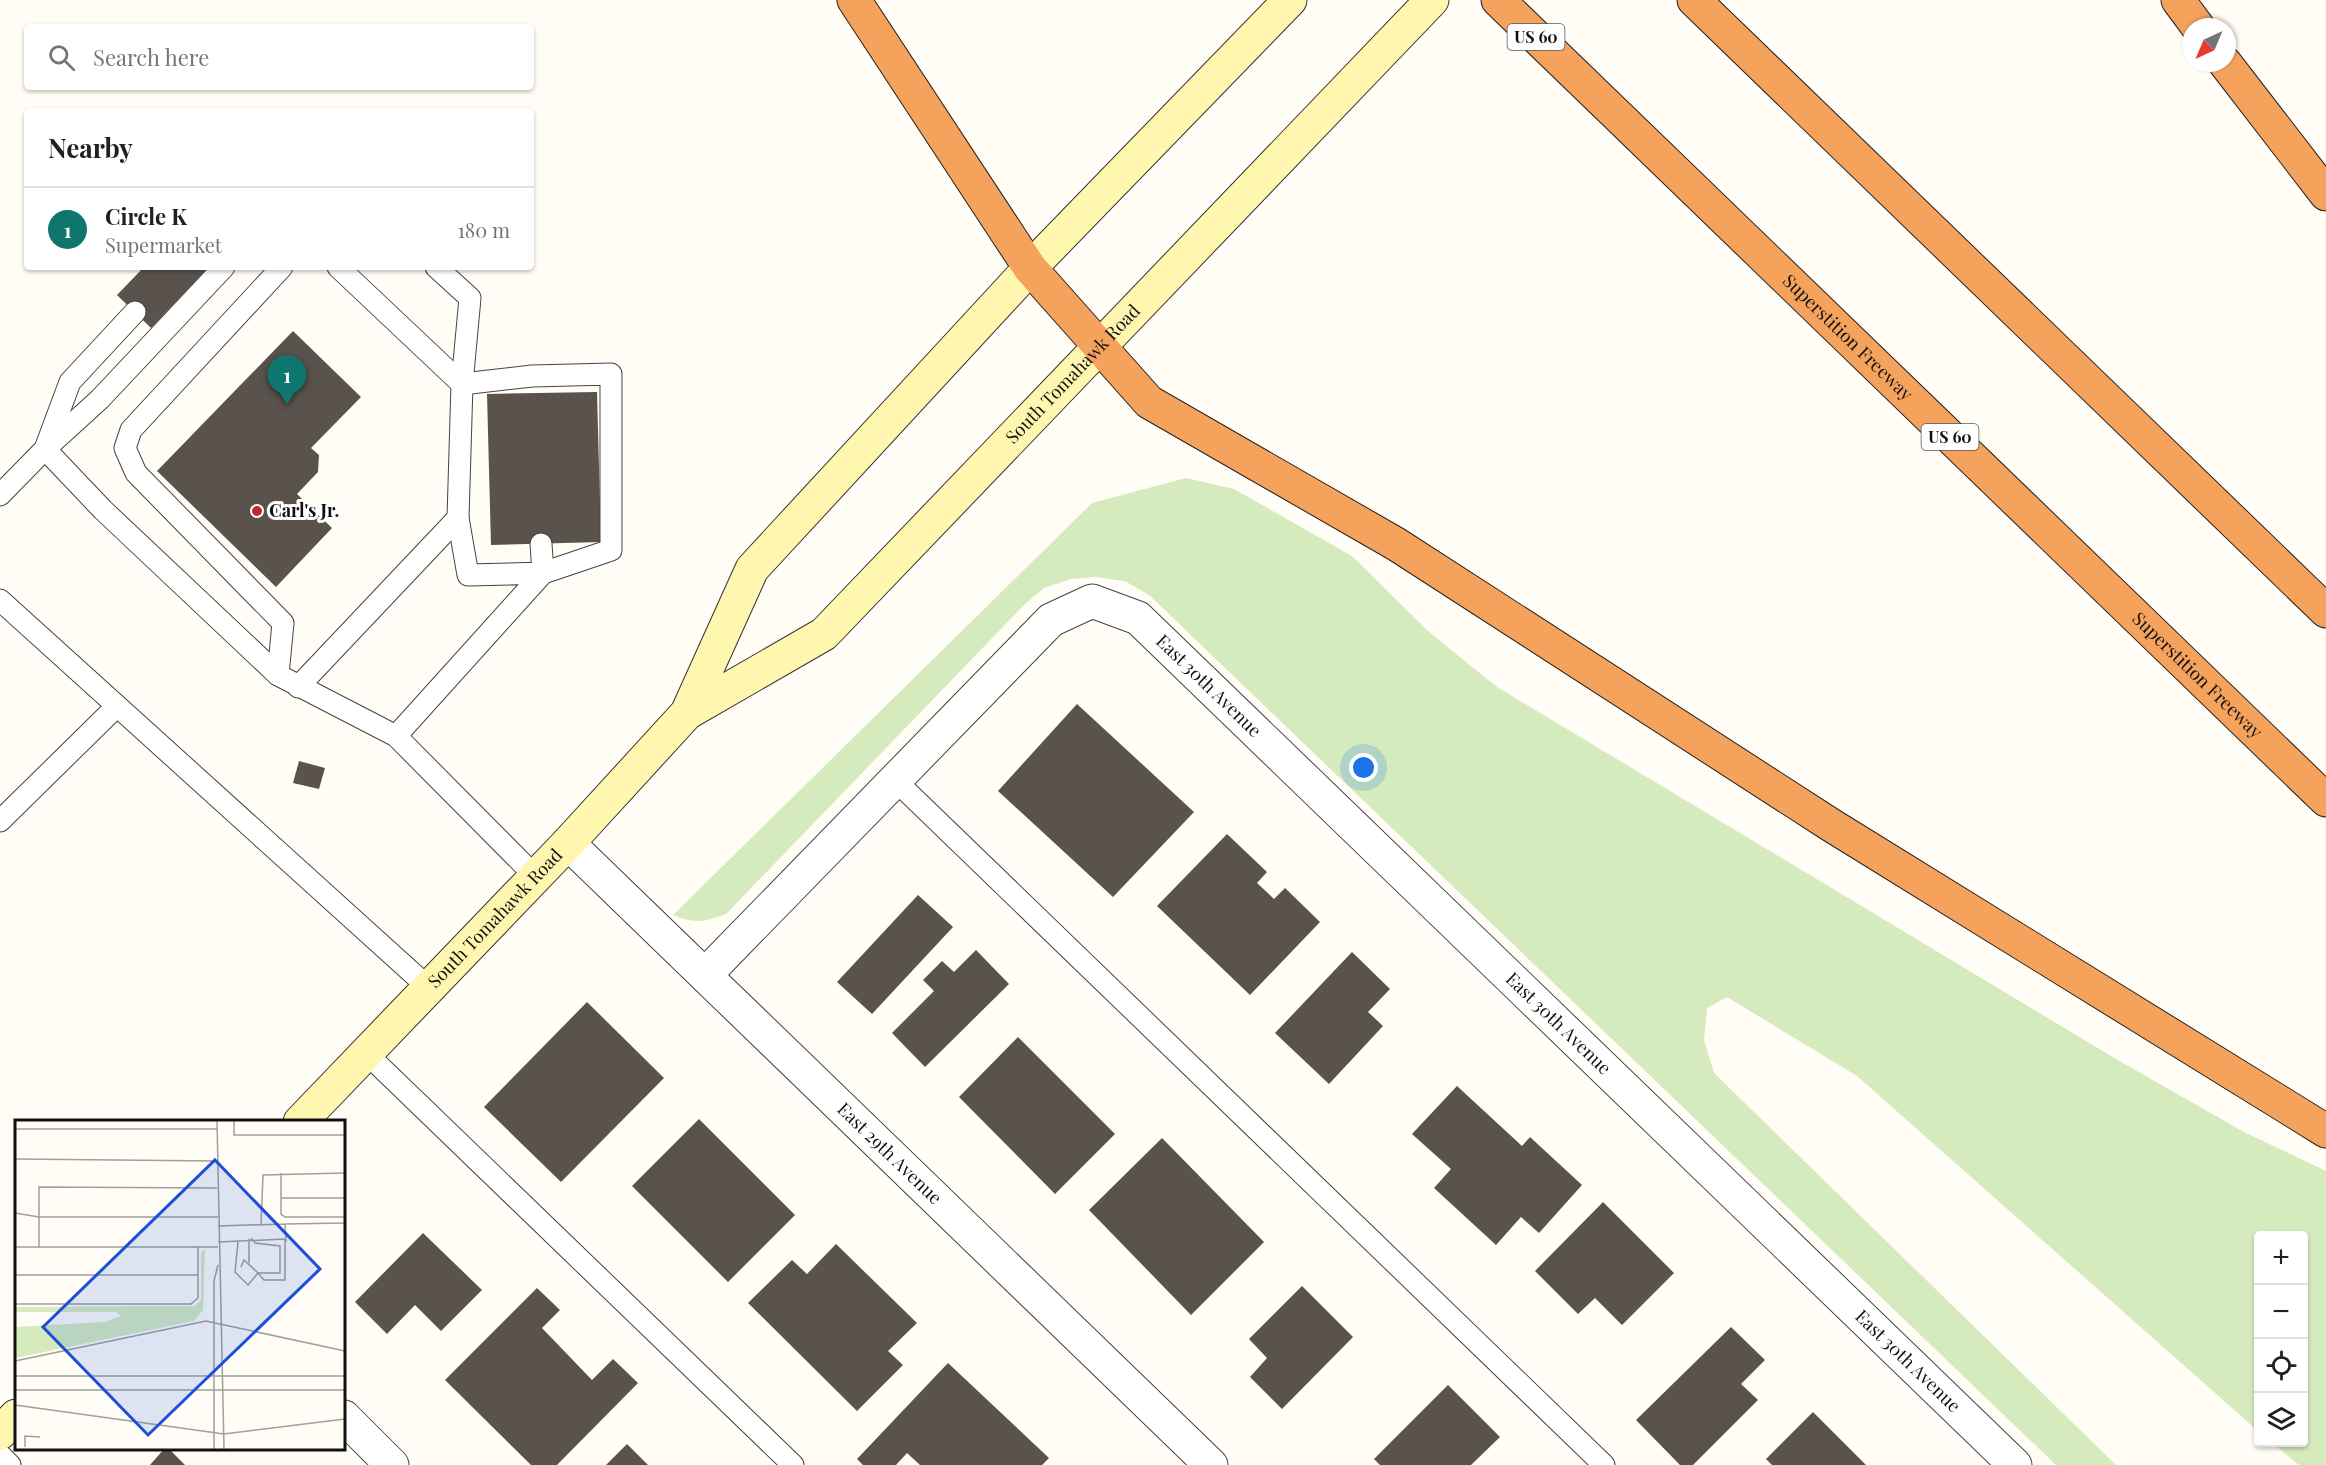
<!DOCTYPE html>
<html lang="en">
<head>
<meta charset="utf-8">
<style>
	:root { --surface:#fff; --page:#f2f2f2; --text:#202124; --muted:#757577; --line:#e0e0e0; --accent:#0f766e }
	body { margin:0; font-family:"Playfair Display",serif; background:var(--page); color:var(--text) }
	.controls { position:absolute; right:18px; bottom:18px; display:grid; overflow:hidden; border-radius:6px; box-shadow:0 2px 4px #0004 }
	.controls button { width:54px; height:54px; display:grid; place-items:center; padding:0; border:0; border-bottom:2px solid var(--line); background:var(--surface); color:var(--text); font:30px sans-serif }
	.compass { position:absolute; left:2182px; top:18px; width:54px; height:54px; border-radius:50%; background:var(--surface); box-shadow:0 2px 4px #0004; rotate:224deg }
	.you { position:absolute; left:1364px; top:768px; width:21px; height:21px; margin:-15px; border:4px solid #fff; border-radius:50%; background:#1a73e8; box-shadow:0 0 0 9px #1a73e833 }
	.badge { display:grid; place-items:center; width:39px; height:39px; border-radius:50%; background:var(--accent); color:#fff; font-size:20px; font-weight:700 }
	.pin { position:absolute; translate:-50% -50px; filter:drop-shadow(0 2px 3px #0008) }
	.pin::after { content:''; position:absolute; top:32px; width:21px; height:18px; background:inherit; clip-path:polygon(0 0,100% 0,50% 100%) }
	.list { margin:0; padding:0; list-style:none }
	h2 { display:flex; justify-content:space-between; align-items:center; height:78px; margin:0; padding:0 24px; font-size:26px }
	h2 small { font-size:20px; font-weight:400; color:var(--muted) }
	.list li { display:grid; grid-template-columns:39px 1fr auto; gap:18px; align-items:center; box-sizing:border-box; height:84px; padding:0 24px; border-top:2px solid var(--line) }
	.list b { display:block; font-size:22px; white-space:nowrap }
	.list p { margin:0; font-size:20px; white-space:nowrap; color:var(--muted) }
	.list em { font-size:20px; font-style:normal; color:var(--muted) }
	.icon { flex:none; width:33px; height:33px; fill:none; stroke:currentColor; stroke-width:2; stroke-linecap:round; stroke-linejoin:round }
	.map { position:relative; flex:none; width:2326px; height:1465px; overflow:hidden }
	.search { position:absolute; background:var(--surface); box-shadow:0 2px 4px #0004; left:24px; top:24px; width:510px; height:66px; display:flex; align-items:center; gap:15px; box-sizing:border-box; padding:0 21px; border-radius:6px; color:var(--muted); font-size:22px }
	.panel { position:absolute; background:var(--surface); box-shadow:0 2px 4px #0004; left:24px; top:108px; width:510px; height:162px; border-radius:6px }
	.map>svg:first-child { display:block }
	.green { fill:#d5ebbd }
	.building { fill:#5a524d }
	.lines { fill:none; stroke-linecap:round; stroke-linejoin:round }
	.lane-casing { stroke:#444; stroke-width:23 }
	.street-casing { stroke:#444; stroke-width:35 }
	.secondary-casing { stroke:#333; stroke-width:35 }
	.highway-casing { stroke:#222; stroke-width:35 }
	.lane { stroke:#fff; stroke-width:21 }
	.street { stroke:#fff; stroke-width:33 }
	.secondary { stroke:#fff6b0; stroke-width:33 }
	.highway { stroke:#f5a25d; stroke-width:33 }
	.poi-dot { fill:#c4262e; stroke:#fff; stroke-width:2 }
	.labels { text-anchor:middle; stroke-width:6; stroke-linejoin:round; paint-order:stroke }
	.shield { fill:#fff; stroke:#585858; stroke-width:1.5 }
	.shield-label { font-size:16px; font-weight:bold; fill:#111 }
	.street-label { font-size:18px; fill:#111; stroke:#fff }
	.poi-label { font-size:18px; font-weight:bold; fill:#111; stroke:#fff; text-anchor:start }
	.inset-road { fill:none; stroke:#a09f9a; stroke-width:1.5 }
	.view { fill:#1d4ed8; fill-opacity:0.15; stroke:#1d4ed8; stroke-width:3 }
	.inset-edge { fill:none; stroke:#111; stroke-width:3 }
</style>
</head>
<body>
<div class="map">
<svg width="2326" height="1465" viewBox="0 0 2326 1465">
	<rect width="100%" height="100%" fill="#fffdf5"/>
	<path class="green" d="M1186,478L1234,489L1352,556L1429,632L1497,687L2116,1059L2244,1132L2326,1171V1465H2299L2272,1443L2304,1442V1236H2258V1431L1857,1076L1727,997L1707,1008L1704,1040L1714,1073L2116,1465H2056L1149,595L1125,581L1095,577L1071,579L1044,588L1025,604L726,914C705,922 694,924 673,915L1092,503Z"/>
	<g class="building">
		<path d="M144,267H209L151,328L117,295Z"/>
		<path d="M293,331L361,397L311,448L319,455L318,472L297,494L332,528L276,587L157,471Z"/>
		<path d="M597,392L601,542L491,545L487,394Z"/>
		<path d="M1077,704L1194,812L1113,897L998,791Z"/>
		<path d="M299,761L325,768L319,789L293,783Z"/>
		<path d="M1227,834L1267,872L1257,883L1274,899L1285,888L1320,922L1250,995L1157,906Z"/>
		<path d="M918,895L953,927L872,1014L837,982Z"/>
		<path d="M976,950L1009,984L925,1067L892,1033L934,991L923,980L942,961L954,972Z"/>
		<path d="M1352,952L1390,989L1368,1012L1383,1026L1329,1084L1275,1033Z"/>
		<path d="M587,1002L664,1078L561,1182L484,1107Z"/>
		<path d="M1018,1037L1115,1134L1055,1194L959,1097Z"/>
		<path d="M1457,1086L1522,1146L1530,1137L1582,1185L1539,1233L1521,1217L1496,1245L1434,1188L1451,1169L1412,1134Z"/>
		<path d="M699,1119L795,1215L728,1282L632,1186Z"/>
		<path d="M1162,1138L1264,1242L1191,1315L1089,1210Z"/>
		<path d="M1603,1202L1674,1273L1622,1325L1595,1298L1578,1314L1535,1271Z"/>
		<path d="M423,1233L482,1290L441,1331L415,1305L387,1334L355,1302Z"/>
		<path d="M836,1244L917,1323L888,1351L903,1365L857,1411L748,1303L792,1260L807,1274Z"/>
		<path d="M1302,1286L1353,1337L1282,1409L1250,1377L1267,1358L1249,1339Z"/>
		<path d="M537,1288L560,1310L542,1328L592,1380L613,1359L638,1383L557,1465H531L445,1380Z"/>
		<path d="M1731,1327L1765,1360L1741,1384L1758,1400L1693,1465H1680L1636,1420Z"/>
		<path d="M948,1363L1049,1458L1042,1465H920L907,1453L896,1465H863L857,1459Z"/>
		<path d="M1448,1385L1500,1437L1471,1465H1380L1374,1459Z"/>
		<path d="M1813,1412L1866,1465H1772L1766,1459Z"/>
		<path d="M627,1444L648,1465H606Z"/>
		<path d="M165,1448H168L185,1465H150Z"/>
	</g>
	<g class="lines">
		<defs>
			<g id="lane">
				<path d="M224,267L100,399L45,449L103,510L278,675L396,736L536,877"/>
				<path d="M338,267L462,384"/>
				<path d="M436,267L470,298L462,384"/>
				<path d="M0,495L45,449L70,382L135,312"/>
				<path d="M0,600L429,988"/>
				<path d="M278,675L283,623L136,473L125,448L131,430L282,267"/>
				<path d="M298,687L458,518"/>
				<path d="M396,736L543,573L611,550V374L532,376L462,384L458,518L468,575L543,573L541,544"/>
				<path d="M895,780L1604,1465"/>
				<path d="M0,821L117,706"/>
				<path d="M366,1053L793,1465"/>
				<path d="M0,1455L10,1465"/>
			</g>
			<g id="street">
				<path id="s1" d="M568,843L1211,1465"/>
				<path id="s2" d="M705,975L1051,620L1092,601L1138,618L2015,1465"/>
				<path d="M344,1417L392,1465"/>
			</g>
			<g id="secondary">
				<path id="s3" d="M687,713L824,634L1432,0"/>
				<path id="s4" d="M300,1122L568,843L687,713L752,569L1030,268L1290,0"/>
				<path d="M0,1433L16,1416"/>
			</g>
			<g id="highway">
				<path d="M854,0L1030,268L1149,402L1396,544L1831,825L2326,1131"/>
				<path id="s5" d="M1498,0L2326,800"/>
				<path d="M1694,0L2326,611"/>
				<path d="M2178,0L2198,27"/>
				<path d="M2225,63L2326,194"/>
			</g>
		</defs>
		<use href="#lane" class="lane-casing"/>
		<use href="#street" class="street-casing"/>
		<use href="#secondary" class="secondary-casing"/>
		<use href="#highway" class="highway-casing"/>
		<use href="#lane" class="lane"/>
		<use href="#street" class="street"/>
		<use href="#secondary" class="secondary"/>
		<use href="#highway" class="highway"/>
	</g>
	<circle class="poi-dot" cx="257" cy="511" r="6"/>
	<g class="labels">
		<g class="shield">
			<rect x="1507.5" y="24" width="57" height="26" rx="4.5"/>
			<rect x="1921.5" y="424" width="57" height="26" rx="4.5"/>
		</g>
		<g class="shield-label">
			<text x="1536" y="43">US 60</text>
			<text x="1950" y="443">US 60</text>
		</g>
		<g class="street-label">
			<text dy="6" stroke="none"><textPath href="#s5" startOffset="486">Superstition Freeway</textPath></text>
			<text dy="6" stroke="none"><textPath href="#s3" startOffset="518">South Tomahawk Road</textPath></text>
			<text dy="6" stroke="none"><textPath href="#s5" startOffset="972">Superstition Freeway</textPath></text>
			<text dy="6" stroke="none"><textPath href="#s2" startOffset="688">East 30th Avenue</textPath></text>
			<text dy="6" stroke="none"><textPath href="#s4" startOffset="282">South Tomahawk Road</textPath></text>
			<text dy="6" stroke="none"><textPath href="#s2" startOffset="1174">East 30th Avenue</textPath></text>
			<text dy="6" stroke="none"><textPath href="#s1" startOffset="447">East 29th Avenue</textPath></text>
			<text dy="6" stroke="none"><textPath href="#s2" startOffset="1660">East 30th Avenue</textPath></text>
		</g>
		<g class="poi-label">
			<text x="269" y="517">Carl's Jr.</text>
		</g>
	</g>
	<g transform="translate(15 1120)">
		<rect width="330" height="330" fill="#fffdf5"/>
		<path d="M190,129L188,190L179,201L0,238V207L90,202L106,196L101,192H0V187L180,186L186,180V133Z" fill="#d5ebbd"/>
		<path class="inset-road" d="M202,1L209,329M219,1V15H330M0,9H202M0,39L202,41M266,53V94L270,97H330M266,78H330M0,93L24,97H203M270,104L330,103M246,105L248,55L330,53M203,106L270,104L271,122M236,118L240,123L265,126V153H243M234,119V143M203,122L270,119V160H249L243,153M223,122L220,152L233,165L243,153L229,140L226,147M0,127H203M24,127V67L202,68M0,155H183M0,184H176L183,178V127M0,241L191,201L330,231M0,256H330M0,270H330M0,285L209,314L330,299M10,327V316L25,317M199,329V161L203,145"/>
		<path class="view" d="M200,40L305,149L133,315L28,207Z"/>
		<rect width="330" height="330" class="inset-edge"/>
	</g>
</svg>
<div class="controls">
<button>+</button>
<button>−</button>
<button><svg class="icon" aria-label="locate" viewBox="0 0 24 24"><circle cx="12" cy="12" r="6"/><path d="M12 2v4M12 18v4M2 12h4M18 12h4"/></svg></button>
<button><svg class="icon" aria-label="layers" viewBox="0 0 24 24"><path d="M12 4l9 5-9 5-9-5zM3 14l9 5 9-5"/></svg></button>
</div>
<svg class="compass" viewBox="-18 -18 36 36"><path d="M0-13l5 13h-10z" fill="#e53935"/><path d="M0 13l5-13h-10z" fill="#757577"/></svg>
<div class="you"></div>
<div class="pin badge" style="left:287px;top:405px">1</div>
<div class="search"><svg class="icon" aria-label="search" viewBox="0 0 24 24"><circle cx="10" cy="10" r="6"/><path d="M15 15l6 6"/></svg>Search here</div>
<section class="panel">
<h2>Nearby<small></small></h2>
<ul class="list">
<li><span class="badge">1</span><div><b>Circle K</b><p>Supermarket</p></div><em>180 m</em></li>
</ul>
</section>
</div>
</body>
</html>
